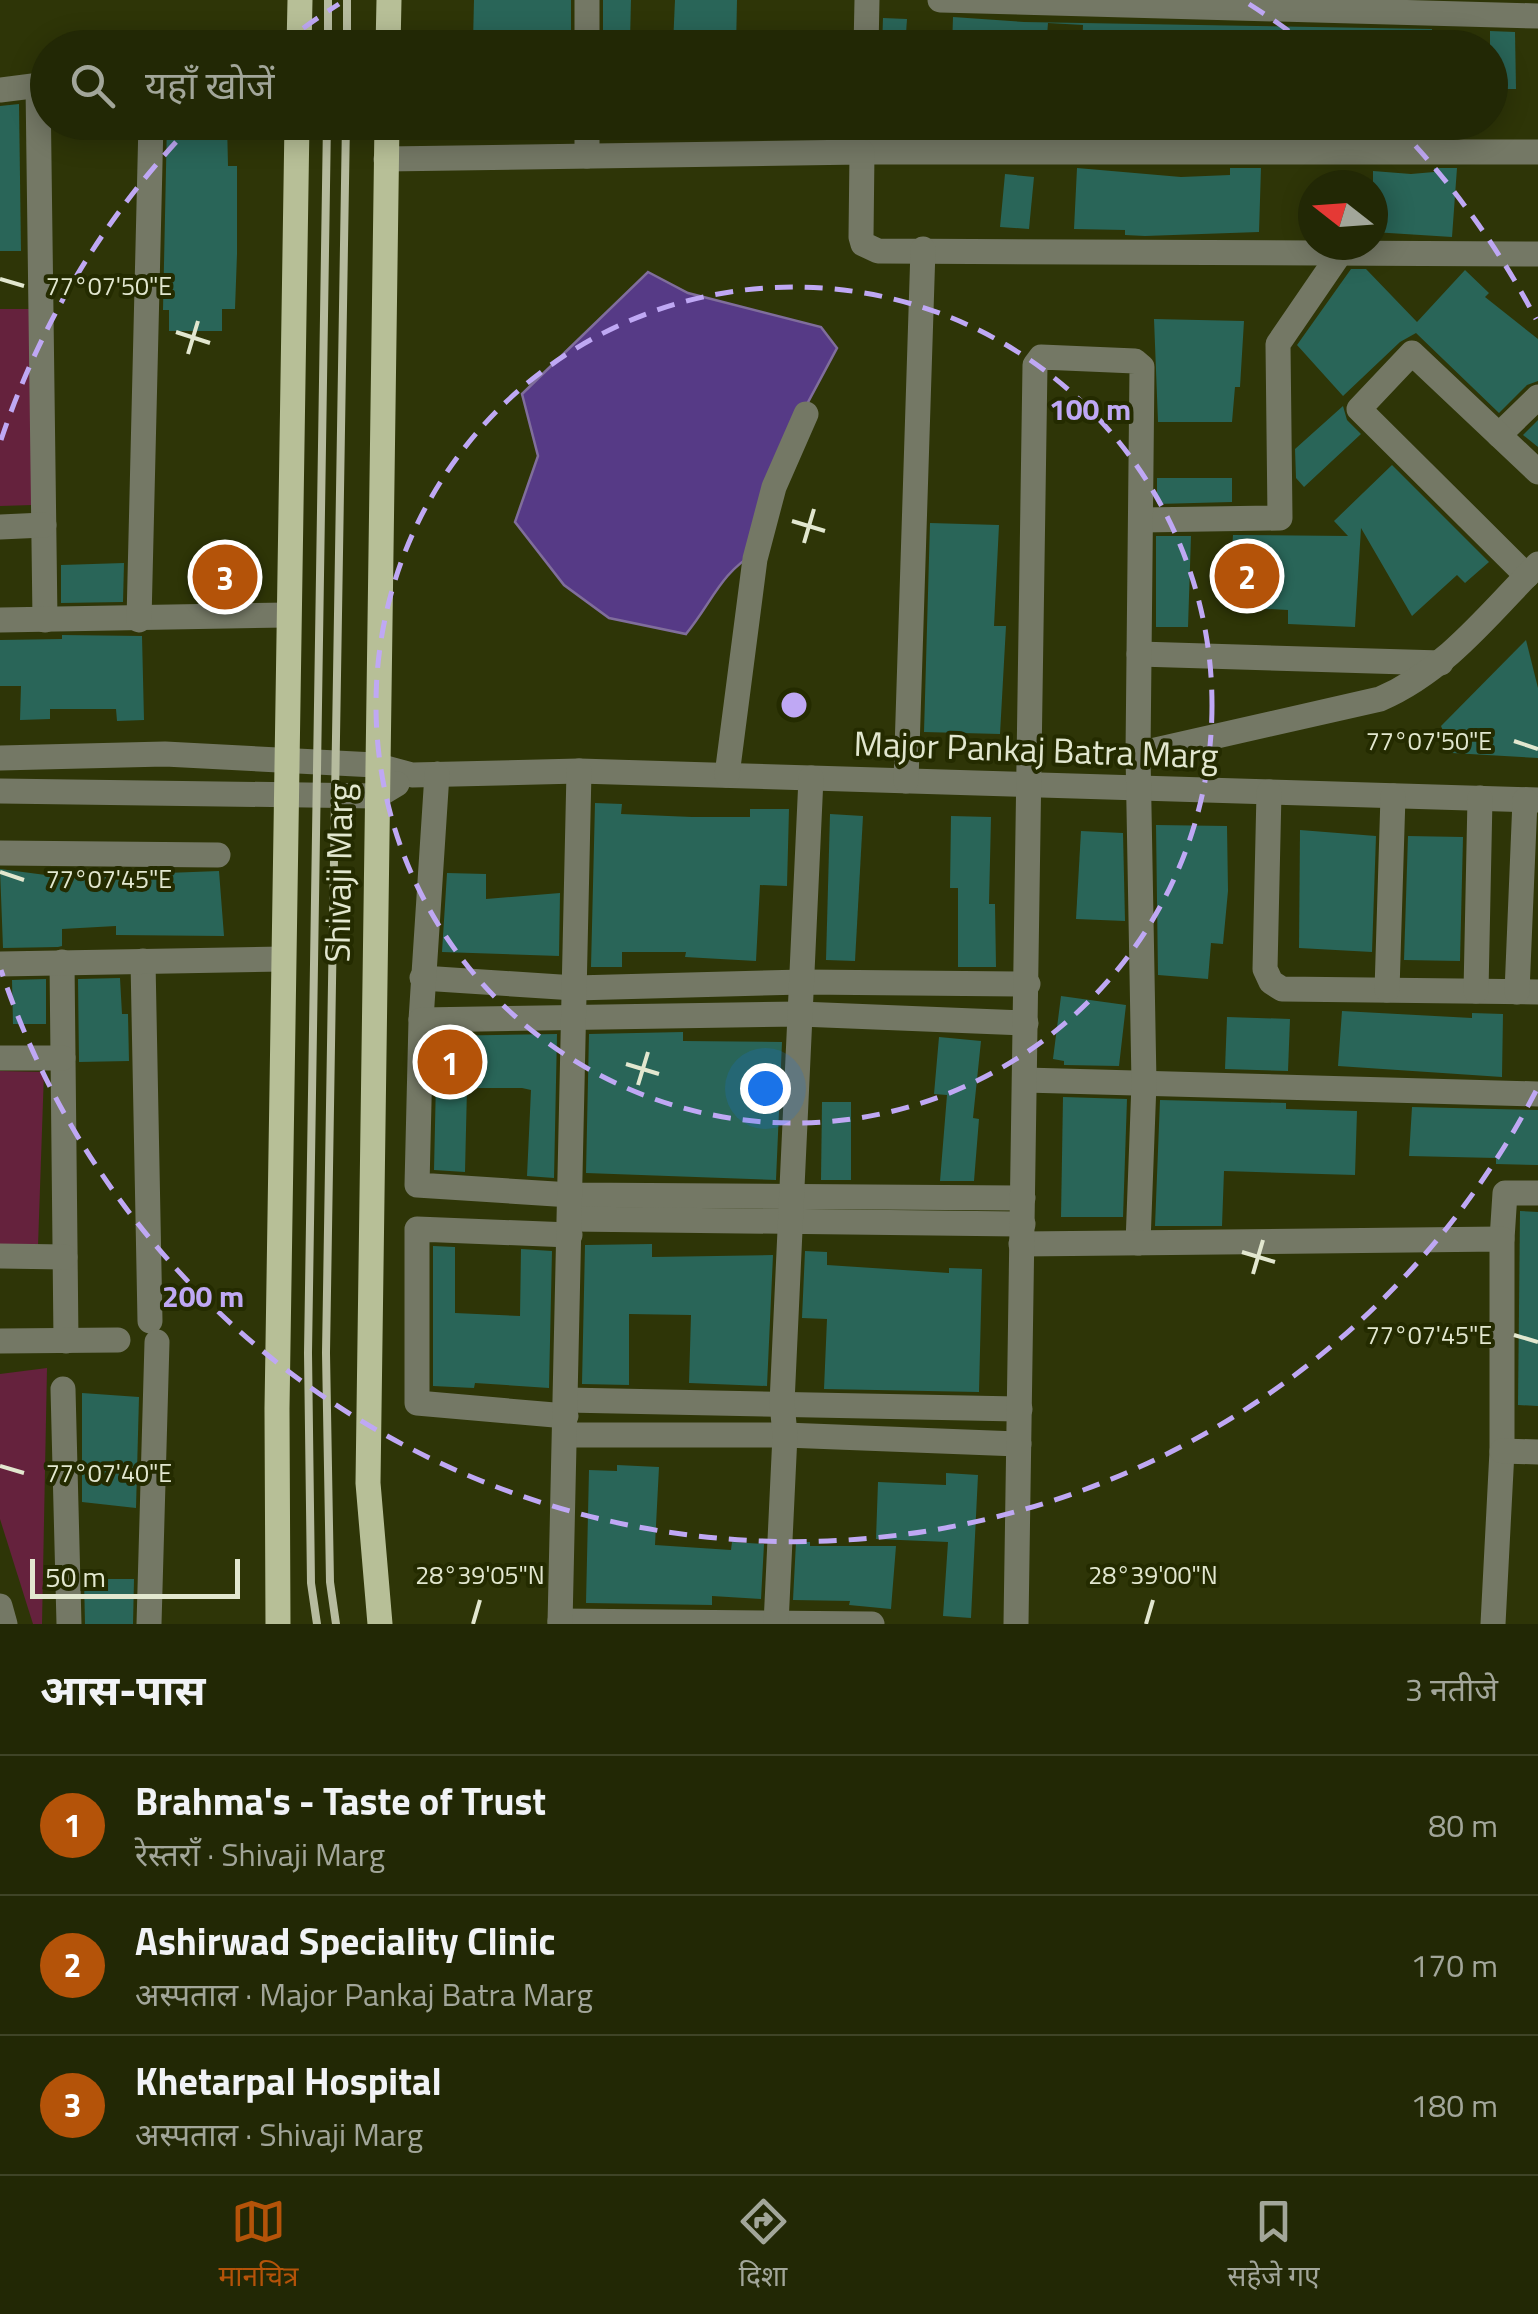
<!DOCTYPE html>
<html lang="hi">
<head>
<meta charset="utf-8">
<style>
	:root { --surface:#222805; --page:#2a300f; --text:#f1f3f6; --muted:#a2a69a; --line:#3f4427; --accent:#b45309 }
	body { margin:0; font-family:"Titillium Web","Noto Sans Devanagari",sans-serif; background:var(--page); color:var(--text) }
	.compass { position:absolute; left:1298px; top:170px; width:90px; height:90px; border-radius:50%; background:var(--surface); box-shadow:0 5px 25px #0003; rotate:287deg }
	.scale { position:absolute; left:30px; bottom:25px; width:210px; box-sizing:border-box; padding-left:10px; border:5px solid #e2e7cf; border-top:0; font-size:28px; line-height:35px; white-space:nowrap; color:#e2e7cf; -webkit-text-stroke:8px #242b00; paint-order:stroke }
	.you { position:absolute; left:765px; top:1088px; width:35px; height:35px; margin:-25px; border:8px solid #fff; border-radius:50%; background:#1a73e8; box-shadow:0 0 0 15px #1a73e833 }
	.badge { display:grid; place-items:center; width:65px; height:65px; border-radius:50%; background:var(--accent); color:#fff; font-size:32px; font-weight:700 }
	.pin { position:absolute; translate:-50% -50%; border:5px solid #fff; box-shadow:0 2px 10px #0006 }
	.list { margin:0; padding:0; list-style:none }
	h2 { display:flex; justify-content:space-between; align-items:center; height:130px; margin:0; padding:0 40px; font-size:42px }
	h2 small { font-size:32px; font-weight:400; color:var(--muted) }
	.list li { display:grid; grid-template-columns:65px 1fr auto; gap:30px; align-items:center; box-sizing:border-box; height:140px; padding:0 40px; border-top:2px solid var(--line) }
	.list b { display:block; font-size:38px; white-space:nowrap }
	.list p { margin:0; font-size:32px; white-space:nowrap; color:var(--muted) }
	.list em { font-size:32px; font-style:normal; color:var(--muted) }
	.icon { flex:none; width:55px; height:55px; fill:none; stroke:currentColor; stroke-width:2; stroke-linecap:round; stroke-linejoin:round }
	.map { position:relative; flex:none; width:1538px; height:1624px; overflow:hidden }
	.search { position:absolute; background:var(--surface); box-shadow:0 5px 25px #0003; left:30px; right:30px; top:30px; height:110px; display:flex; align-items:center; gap:25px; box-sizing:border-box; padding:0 35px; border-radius:55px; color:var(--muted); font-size:38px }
	.sheet { height:550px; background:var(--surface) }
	nav { display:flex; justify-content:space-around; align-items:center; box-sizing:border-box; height:140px; border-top:2px solid var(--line); background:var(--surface); font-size:28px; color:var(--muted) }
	nav a { display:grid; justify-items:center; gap:5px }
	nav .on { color:var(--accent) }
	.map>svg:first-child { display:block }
	.green { fill:#65223d }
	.water { fill:#563a86; stroke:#806e9c; stroke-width:2.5 }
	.building { fill:#296558 }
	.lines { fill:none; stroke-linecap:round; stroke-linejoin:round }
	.minor { stroke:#747865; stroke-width:25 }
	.major { stroke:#b7bf97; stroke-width:25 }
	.rail { stroke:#b6bb9e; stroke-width:8 }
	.ticks { fill:none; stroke:#e2e7cf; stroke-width:4 }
	.ring { fill:none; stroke:#bfa8f4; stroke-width:5; stroke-dasharray:18 12 }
	.labels { text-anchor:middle; stroke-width:8; stroke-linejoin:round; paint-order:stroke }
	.street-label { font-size:35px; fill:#e2e7cf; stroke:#242b00 }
	.ticks-label { font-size:25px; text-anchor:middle; fill:#e2e7cf; stroke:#242b00; stroke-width:8; stroke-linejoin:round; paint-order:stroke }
	.centre { fill:#bfa8f4; stroke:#242b00; stroke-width:5 }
	.ring-label { font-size:30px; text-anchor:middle; font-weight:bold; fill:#bfa8f4; stroke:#242b00; stroke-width:8; stroke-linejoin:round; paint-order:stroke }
</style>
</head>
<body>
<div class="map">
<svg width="1538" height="1624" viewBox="0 0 1538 1624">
	<rect width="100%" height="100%" fill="#2e3507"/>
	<g class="green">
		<path d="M0,309H31L33,505L0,506Z"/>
		<path d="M0,1071L44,1072L38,1246L0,1245Z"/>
		<path d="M47,1368L42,1624H33L0,1519V1374Z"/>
	</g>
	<path class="water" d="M648,272L688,293L821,327L837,348L791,434L757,552C720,573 713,601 686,634L609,618L564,585L515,522L538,456L522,394Z"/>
	<g class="building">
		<path d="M474,0H571V40L566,45L473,42Z"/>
		<path d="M603,0H631L630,41H603Z"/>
		<path d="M675,0H737L736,48L673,45Z"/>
		<path d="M953,17L1024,22L1432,29V48H1082L1083,25L1048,23L1046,48H952Z"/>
		<path d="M883,18L907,19L905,48H882Z"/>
		<path d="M1490,31L1515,32L1516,89H1490Z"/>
		<path d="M19,104L21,251H0V106Z"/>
		<path d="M167,122H227L228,166H237V254L235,309H222V331H169V310H163Z"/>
		<path d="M1077,168L1181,177L1230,175V168H1261L1259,232L1145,236L1125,235V230L1074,229Z"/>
		<path d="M1434,168H1457L1452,237L1373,232V171L1411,174L1434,172Z"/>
		<path d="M1005,174L1034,177L1029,229L1000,227Z"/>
		<path d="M1351,269H1366L1417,322L1465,270L1489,293L1485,297L1538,339V381L1527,385L1499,413L1416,333L1400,342L1343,396L1297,345Z"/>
		<path d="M1154,319L1244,321L1240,387H1235L1232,422H1158Z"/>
		<path d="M1343,406L1347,420L1361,434L1304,487L1296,478L1295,449Z"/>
		<path d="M1538,420V447L1523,435Z"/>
		<path d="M1392,465L1489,562L1465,583L1457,575L1412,616L1361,528L1355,627L1288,624V610L1228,607L1233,535L1348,536L1334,521Z"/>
		<path d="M1157,478H1232V502L1157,504Z"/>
		<path d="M930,523L999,525L994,626H1006L1000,734L924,732Z"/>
		<path d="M1156,536H1191L1188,627H1156Z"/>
		<path d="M124,563L123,602L61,603V565Z"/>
		<path d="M62,635L142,636L144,720L117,721L116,709H50V719L20,720L21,686H0V640L62,639Z"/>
		<path d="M1526,640L1538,688V758L1452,753L1441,726Z"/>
		<path d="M595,803L622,804L621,814L692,817H750V809H789L787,886L760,885L756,961L685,957L686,952H622V967H591Z"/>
		<path d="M830,814L863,816L855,961L826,960Z"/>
		<path d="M951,816L991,817L989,904H995L996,967H958V888H950Z"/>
		<path d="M1156,825L1227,826L1228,891L1223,944L1211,943L1208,979L1158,975Z"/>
		<path d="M1300,830L1376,836L1372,952L1299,948Z"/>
		<path d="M1081,831L1123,833L1125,921L1076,919Z"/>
		<path d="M1408,836L1463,837L1460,961L1404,960Z"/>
		<path d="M0,869L61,877L219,871L224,936L116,935V926L62,929V946L58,947L3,948Z"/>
		<path d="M447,873L486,874V899L560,893L559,956L442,952Z"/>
		<path d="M120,978L122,1014H128L129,1061L79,1062L78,979Z"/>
		<path d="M46,979V1024H13L12,980Z"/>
		<path d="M1061,996L1126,1005L1119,1066L1064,1065V1061L1053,1059Z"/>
		<path d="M1342,1011L1472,1018V1013L1503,1014L1502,1077L1338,1066Z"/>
		<path d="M1227,1017L1290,1019L1288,1071L1225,1069Z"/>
		<path d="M683,1032V1041L782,1042L776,1180L586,1173L589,1034Z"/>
		<path d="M557,1034L554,1178L527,1176L531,1090L522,1088H467L465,1172L434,1170L437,1036Z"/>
		<path d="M939,1037L981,1041L973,1118L979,1119L974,1181H940L947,1095L934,1094Z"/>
		<path d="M1063,1097L1127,1099L1123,1217H1061Z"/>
		<path d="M1160,1100L1286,1103V1109L1357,1111L1355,1175L1224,1171L1222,1226H1155Z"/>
		<path d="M822,1102H851V1180H821Z"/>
		<path d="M1412,1107L1538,1110V1165L1496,1164V1158L1409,1156Z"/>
		<path d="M1520,1211L1538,1212V1406L1518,1405Z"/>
		<path d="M652,1244V1257L773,1255L767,1386L689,1383L691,1315L629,1314V1385L582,1384L585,1245Z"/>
		<path d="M433,1246L455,1247V1313L520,1316L521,1249L552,1251L549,1388L475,1383L474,1388L433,1386Z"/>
		<path d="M805,1251L827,1252V1265L949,1273V1268L982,1269L979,1392L824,1389L827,1319L802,1318Z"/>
		<path d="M82,1393L139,1397L136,1508L82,1502Z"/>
		<path d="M617,1465L659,1467L655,1545L731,1550L732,1542L764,1544L761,1599L712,1596V1605L586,1603L589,1470L617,1471Z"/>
		<path d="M946,1473L978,1475L971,1618L943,1616L948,1542L876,1539L878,1482L946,1485Z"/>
		<path d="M796,1542H810V1546H896L891,1609L849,1605L850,1601L793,1600Z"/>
		<path d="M84,1579H134L133,1624H85Z"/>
	</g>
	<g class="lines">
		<g class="minor">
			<path d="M940,0L1538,16"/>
			<path d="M587,48V0"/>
			<path d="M866,48L867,0"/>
			<path d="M38,85L45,620"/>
			<path d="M0,90L48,84"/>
			<path d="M863,122L862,152H1538"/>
			<path d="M587,156V122"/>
			<path d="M386,159L862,152L861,237L863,244L878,251L1538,254"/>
			<path d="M1499,435L1538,397"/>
			<path d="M1141,520L1280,518L1278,344L1341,252"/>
			<path d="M0,527L44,525"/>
			<path d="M1527,576L1359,409L1412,353L1538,472"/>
			<path d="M0,620L287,615"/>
			<path d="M139,620L151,122"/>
			<path d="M1139,654L1441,663"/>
			<path d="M0,758L165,754L375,765L412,775L579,771L1538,800"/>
			<path d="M727,775L755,559L774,487L806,414"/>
			<path d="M906,781L923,249"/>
			<path d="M0,791L377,796L397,784"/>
			<path d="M1269,792L1265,969L1271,982L1282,989L1538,992"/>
			<path d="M0,853L218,855"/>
			<path d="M143,961L150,1321"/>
			<path d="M62,962L66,1341"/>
			<path d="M0,964L283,959"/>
			<path d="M422,978L575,988L803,982L1028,984"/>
			<path d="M1387,990L1393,796"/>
			<path d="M1476,991L1480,798"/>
			<path d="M1517,992L1525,800"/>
			<path d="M421,1020L437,774"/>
			<path d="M0,1058H63"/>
			<path d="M1025,1080L1538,1094"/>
			<path d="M1023,1198L571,1195L417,1185L421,1020L800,1014L1026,1023"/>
			<path d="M570,1219L1023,1224"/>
			<path d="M1502,1239L1505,1193H1538"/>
			<path d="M1138,1243L1144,1083L1138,754L1380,699C1445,671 1489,614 1538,564"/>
			<path d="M1021,1244L1502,1239V1451L1493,1624"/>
			<path d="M0,1256L65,1257"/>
			<path d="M0,1341L118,1340"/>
			<path d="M63,1389L69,1624"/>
			<path d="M566,1400L1020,1409"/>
			<path d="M566,1416L417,1403V1229L570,1235"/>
			<path d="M565,1435H785L1019,1444"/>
			<path d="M1502,1451L1538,1452"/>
			<path d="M0,1606L5,1624"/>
			<path d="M560,1621L872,1624"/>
			<path d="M149,1624L157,1342"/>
			<path d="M560,1624L579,771"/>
			<path d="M776,1624L785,1435L782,1403L811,778"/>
			<path d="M1016,1624L1035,365L1041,357L1135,361L1142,367L1138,754"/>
		</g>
		<g class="major">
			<path d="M299,48L300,0"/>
			<path d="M388,48L389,0"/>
			<path d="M278,1624L277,1409L297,122"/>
			<path d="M380,1624L368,1483L387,122"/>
		</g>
		<g class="rail">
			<path d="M328,48V0"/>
			<path d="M347,48V0"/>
			<path d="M317,1624L311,1583L308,1353L327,122"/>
			<path d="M336,1624L330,1582L326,1353L346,122"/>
		</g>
	</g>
	<path class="ticks" d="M0,279L24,286M176,332L210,343M188,354L198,321M792,521L825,531M804,543L814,509M1514,741L1538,749M0,872L24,880M626,1064L659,1074M638,1085L648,1052M1242,1252L1275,1262M1253,1274L1263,1240M1514,1335L1538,1342M0,1466L24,1473M473,1624L480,1600M1146,1624L1153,1600"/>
	<g class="ring">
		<circle cx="794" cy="705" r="418"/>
		<path d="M1536 1091A836 836 0 0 1 1 970M1 440A836 836 0 0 1 193 124M279 46A836 836 0 0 1 339 4M1249 4A836 836 0 0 1 1309 46M1395 124A836 836 0 0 1 1536 319"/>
	</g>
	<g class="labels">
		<g class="street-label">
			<text transform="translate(1036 750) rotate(2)" y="12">Major Pankaj Batra Marg</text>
			<text transform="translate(339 873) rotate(-89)" y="12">Shivaji Marg</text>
		</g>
	</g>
	<g class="ticks-label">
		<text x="109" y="295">77°07'50"E</text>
		<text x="1429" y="750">77°07'50"E</text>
		<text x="109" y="888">77°07'45"E</text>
		<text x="1429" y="1344">77°07'45"E</text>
		<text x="109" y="1482">77°07'40"E</text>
		<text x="480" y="1584">28°39'05"N</text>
		<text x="1153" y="1584">28°39'00"N</text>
	</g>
	<circle cx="794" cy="705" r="15" class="centre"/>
	<g class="ring-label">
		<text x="1090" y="420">100 m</text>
		<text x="203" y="1307">200 m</text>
	</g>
</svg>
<svg class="compass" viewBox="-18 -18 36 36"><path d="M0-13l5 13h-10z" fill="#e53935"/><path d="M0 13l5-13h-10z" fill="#a2a69a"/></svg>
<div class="scale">50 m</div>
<div class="you"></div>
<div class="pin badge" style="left:450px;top:1062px">1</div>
<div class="pin badge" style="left:1247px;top:576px">2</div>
<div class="pin badge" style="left:225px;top:577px">3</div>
<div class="search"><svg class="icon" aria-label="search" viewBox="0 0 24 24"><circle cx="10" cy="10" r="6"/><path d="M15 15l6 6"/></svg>यहाँ खोजें</div>
</div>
<section class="sheet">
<h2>आस-पास<small>3 नतीजे</small></h2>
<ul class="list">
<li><span class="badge">1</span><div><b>Brahma's - Taste of Trust</b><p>रेस्तराँ · Shivaji Marg</p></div><em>80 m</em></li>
<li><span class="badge">2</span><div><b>Ashirwad Speciality Clinic</b><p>अस्पताल · Major Pankaj Batra Marg</p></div><em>170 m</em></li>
<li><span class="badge">3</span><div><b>Khetarpal Hospital</b><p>अस्पताल · Shivaji Marg</p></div><em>180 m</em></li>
</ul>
</section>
<nav>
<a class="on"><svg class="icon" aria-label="map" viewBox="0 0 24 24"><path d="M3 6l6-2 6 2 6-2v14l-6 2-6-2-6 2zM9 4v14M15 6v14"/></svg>मानचित्र</a>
<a><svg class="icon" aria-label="directions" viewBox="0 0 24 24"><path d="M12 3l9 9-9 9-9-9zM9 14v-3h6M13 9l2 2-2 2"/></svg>दिशा</a>
<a><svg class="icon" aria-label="saved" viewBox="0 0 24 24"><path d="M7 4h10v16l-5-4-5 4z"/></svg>सहेजे गए</a>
</nav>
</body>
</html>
